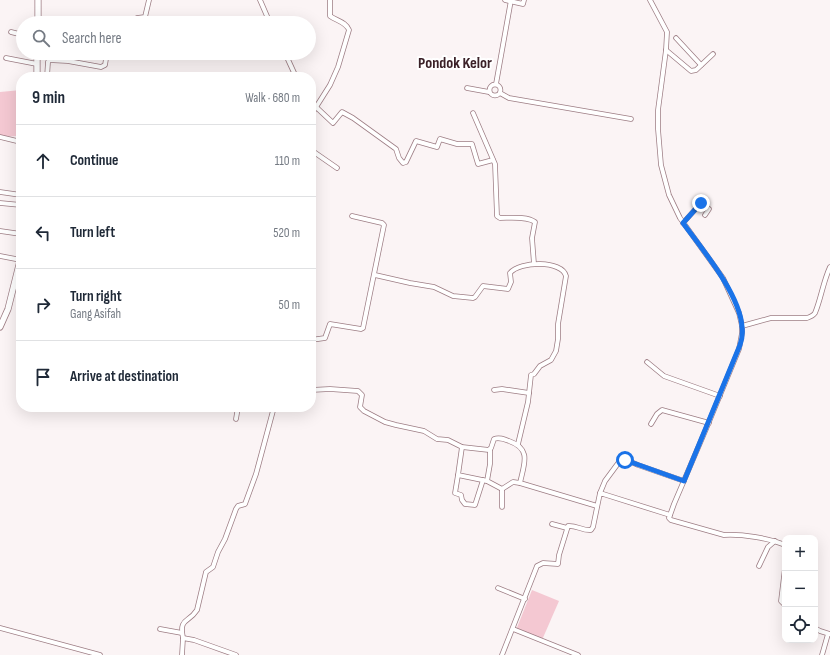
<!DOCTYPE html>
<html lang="en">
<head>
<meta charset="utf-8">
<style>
	:root { --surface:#fff; --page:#f6f6f7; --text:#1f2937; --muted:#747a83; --line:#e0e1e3 }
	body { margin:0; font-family:"Sofia Sans Condensed",sans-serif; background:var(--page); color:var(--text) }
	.controls { position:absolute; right:12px; bottom:12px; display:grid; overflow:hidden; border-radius:8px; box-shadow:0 4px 16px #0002 }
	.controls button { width:36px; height:36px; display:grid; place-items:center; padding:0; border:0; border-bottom:1px solid var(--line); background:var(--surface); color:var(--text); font:20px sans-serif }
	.stop { position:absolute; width:12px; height:12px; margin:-9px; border:3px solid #1a73e8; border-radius:50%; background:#fff }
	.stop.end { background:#1a73e8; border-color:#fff; box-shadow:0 1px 4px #0008 }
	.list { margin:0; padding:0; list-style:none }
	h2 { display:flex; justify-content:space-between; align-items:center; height:52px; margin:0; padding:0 16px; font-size:17px }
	h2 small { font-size:13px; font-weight:400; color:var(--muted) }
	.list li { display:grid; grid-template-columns:26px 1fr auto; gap:12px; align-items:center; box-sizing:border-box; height:72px; padding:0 16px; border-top:1px solid var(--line) }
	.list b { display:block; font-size:15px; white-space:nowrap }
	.list p { margin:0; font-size:13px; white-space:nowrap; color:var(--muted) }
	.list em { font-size:13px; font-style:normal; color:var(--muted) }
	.icon { flex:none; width:22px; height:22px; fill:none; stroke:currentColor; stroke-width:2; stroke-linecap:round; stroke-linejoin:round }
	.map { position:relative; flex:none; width:830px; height:655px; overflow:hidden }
	.search { position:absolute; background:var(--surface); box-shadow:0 4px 16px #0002; left:16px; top:16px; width:300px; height:44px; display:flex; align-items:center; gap:10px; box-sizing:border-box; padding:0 14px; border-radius:22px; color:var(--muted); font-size:15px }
	.panel { position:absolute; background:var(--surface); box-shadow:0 4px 16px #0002; left:16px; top:72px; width:300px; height:340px; border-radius:16px }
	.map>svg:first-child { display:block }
	.green { fill:#f4c8d2 }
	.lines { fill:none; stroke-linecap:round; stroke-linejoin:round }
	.street-casing { stroke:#9d7d84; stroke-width:5.5 }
	.secondary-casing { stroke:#9d7d84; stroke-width:7 }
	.street { stroke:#fff; stroke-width:4 }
	.secondary { stroke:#fff; stroke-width:5.5 }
	.route { stroke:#1a73e8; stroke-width:5 }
	.labels { text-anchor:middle; stroke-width:4; stroke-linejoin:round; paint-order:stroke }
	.quarter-label { font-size:16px; font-weight:bold; fill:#3b2128; stroke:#fff }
</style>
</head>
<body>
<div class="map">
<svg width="830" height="655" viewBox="0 0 830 655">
	<rect width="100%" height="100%" fill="#fbf4f5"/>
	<g class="green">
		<path d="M21,90L19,136L0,137V92Z"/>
		<path d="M532,590L559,601L542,640L516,630Z"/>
	</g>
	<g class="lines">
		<defs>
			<g id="street">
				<path d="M260,0L270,23"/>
				<path d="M505,0L523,4L524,0"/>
				<path d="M650,0L667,32L666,50L658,110V129L661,165L669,195L680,218L723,278L739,313L742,326V333L739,349L706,429L674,504L669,518L671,520L724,535C742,534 769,538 785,545"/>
				<path d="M135,23L137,18L145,17L149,0"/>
				<path d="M11,32L23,35"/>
				<path d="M676,38L701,65"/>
				<path d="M666,50L691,71L696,70L713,54"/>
				<path d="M285,53L296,77"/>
				<path d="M6,58L37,64"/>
				<path d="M47,77L48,62L49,60L68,61L101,67L105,65L107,53"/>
				<path d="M496,84L511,0"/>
				<circle cx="495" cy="90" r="5.5"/>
				<path d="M467,88L489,92"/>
				<path d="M500,93L509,98L631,119"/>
				<path d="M311,100L316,107L333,123L342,112L353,118L396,149L399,158L403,163L406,162L416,141L437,147L440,139L457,144H472L478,164L493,160"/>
				<path d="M473,113L495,164L497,216L500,218C510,218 527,216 535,222L532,238L534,264"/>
				<path d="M311,115L330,85L338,67L349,30C346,22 337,21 330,16V0"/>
				<path d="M0,137L21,142"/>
				<path d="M311,150L337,168"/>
				<path d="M0,192L21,195"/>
				<path d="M0,203L21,205"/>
				<path d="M683,223L701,203L709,209L705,215"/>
				<path d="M0,231L21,234"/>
				<path d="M0,256L21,260"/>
				<path d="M375,275L410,283L434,287L453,296L473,298L475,297L483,286L508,289L511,282L510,273C520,261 562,260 566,276L558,324V339L556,351L551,360L540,366L534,374L531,375L528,402L518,444"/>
				<path d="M742,326L771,318H807C810,317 813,316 815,313C821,299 823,282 830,267"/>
				<path d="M311,340L325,338L330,324L361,329L363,328L384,225L382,223L352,216"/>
				<path d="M647,362L664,376L720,396"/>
				<path d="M311,390L330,389L358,391L362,395L360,407L364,411L385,422L396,425L424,431L437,439L448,440L462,447L489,450L491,448L494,439C499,437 504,439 509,441C532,449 524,464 520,483L597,506"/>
				<path d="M494,390L502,389L529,393"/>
				<path d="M236,419L238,407"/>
				<path d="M651,424L657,414L662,410L709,423"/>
				<path d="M462,447L458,475L487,481L502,489L513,482L520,483"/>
				<path d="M458,475L455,493L461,495L462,500L465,504L475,505L483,480"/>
				<path d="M487,481L490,464V449"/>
				<path d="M600,493L605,481L622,458L638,465L684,481"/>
				<path d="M502,507V489"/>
				<path d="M552,524L567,528"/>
				<path d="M759,566L768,547L775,541"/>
				<path d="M785,568L781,601L785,605"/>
				<path d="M498,588L525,599"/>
				<path d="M0,628L100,655"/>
				<path d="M815,628L820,631L830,634"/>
				<path d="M160,629L182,633"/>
				<path d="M513,629L578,655"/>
				<path d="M183,638C179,617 188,624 197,610L206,572L213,567L218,552L225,539L236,509L238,506L245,504L256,474L274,407"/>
				<path d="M182,655L183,638L194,640L236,655"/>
				<path d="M502,655L537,566L543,563L558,564L559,555L568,526C576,525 583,531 591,530L593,527L600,493L670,515"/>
				<path d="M822,655L828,634"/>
			</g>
			<g id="secondary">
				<path d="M38,23V0"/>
				<path d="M37,77V53"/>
				<path d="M0,327L8,309L21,257"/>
			</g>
		</defs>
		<use href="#street" class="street-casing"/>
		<use href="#secondary" class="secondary-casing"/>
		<use href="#street" class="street"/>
		<use href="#secondary" class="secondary"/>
	</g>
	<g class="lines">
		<path class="route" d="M625,460L684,481L740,345C742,339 743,333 742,327C740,294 702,249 683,223L701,203"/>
	</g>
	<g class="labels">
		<g class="quarter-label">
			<text x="455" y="68">Pondok Kelor</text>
		</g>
	</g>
</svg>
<div class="controls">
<button>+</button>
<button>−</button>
<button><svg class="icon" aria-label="locate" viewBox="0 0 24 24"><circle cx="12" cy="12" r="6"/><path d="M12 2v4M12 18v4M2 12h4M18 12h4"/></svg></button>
</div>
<div class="stop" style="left:625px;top:460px"></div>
<div class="stop end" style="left:701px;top:203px"></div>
<div class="search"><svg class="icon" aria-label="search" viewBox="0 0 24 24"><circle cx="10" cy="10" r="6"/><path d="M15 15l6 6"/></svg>Search here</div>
<section class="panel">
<h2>9 min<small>Walk · 680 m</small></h2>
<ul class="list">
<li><svg class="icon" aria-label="ahead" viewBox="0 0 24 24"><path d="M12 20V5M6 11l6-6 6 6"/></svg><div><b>Continue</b></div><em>110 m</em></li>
<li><svg class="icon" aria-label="left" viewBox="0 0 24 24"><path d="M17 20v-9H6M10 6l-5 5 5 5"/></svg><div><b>Turn left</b></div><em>520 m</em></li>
<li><svg class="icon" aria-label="right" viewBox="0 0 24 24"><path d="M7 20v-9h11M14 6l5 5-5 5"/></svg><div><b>Turn right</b><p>Gang Asifah</p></div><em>50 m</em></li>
<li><svg class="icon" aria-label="arrive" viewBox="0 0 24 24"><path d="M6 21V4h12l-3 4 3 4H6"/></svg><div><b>Arrive at destination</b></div></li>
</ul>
</section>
</div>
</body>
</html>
